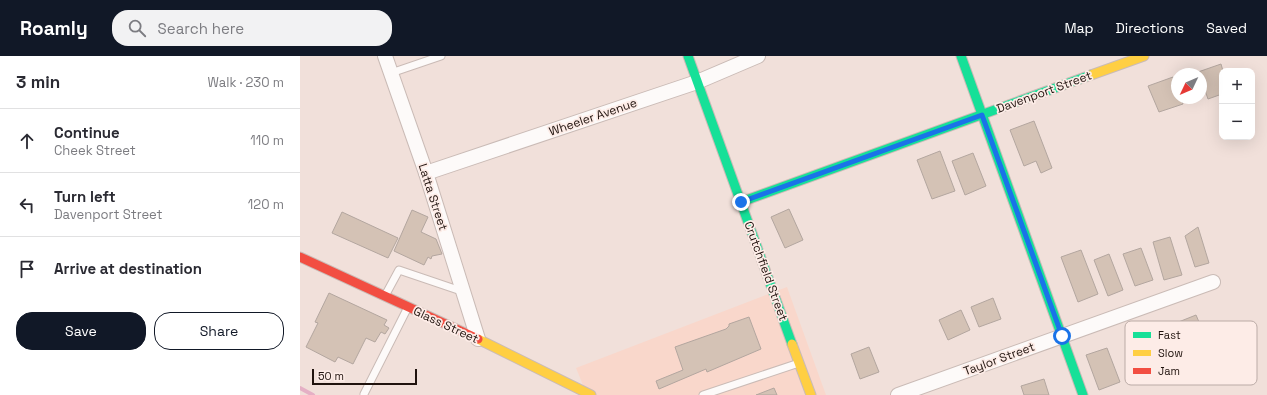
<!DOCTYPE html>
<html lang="en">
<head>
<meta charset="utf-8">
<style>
	:root { --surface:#fff; --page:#f2f2f3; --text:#2b2b33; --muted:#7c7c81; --line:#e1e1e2; --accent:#111827 }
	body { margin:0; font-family:"Space Grotesk",sans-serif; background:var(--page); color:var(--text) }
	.controls { position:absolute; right:12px; top:12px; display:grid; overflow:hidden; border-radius:8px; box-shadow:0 4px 16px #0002 }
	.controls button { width:36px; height:36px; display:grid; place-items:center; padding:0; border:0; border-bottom:1px solid var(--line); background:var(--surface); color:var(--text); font:20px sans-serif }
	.compass { position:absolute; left:871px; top:12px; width:36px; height:36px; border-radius:50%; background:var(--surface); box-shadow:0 4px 16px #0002; rotate:226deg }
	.scale { position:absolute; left:12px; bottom:10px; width:105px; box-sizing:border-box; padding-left:4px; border:2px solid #20130e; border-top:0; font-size:11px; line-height:14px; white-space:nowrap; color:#20130e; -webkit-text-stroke:3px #fdece7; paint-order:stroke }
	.stop { position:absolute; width:12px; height:12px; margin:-9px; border:3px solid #1a73e8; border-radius:50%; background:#fff }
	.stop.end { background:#1a73e8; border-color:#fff; box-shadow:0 1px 4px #0008 }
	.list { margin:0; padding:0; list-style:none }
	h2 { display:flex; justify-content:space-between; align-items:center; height:52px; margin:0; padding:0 16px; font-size:17px }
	h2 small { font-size:13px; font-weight:400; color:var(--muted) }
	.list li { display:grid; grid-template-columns:26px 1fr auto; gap:12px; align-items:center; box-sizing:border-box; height:64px; padding:0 16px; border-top:1px solid var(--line) }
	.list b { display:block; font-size:15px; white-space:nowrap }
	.list p { margin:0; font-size:13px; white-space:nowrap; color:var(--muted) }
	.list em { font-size:13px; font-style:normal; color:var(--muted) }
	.actions { display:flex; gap:8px; padding:12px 16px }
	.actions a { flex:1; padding:9px 0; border:1px solid var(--accent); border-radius:16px; text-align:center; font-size:14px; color:var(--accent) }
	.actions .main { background:var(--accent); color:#fff }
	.icon { flex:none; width:22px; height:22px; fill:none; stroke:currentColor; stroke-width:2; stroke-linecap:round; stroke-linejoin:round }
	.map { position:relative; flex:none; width:967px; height:339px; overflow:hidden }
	header { display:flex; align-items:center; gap:24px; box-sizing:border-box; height:56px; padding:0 20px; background:var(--accent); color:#fff }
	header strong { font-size:19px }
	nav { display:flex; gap:22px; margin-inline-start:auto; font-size:14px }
	.search { width:280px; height:36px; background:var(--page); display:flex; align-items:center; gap:10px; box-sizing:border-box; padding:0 14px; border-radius:16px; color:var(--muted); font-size:15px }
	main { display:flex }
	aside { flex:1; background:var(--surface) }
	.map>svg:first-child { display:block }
	.built { fill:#f9d7cb }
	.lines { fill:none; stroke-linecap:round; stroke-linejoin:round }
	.stream { stroke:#e5b0c5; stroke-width:4 }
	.building { fill:#d4c2b5; stroke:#b3a69f }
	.lane-casing { stroke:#cabbb6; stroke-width:9 }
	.street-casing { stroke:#cabbb6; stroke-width:16 }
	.fast-casing { stroke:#cabbb6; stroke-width:11 }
	.slow-casing { stroke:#cabbb6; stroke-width:11 }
	.jam-casing { stroke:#cabbb6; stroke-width:11 }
	.lane { stroke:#fdfaf9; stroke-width:7 }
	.street { stroke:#fdfaf9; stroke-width:14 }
	.fast { stroke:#16e098; stroke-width:9 }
	.slow { stroke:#ffcf43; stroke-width:9 }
	.jam { stroke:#f24e42; stroke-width:9 }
	.route { stroke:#1a73e8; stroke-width:5 }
	.labels { text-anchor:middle; stroke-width:3.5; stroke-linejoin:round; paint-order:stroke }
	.street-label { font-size:12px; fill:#20130e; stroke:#fdece7 }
	.key { fill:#fdece7; stroke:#bbaba6; stroke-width:1 }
	.key-label { font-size:11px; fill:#20130e }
</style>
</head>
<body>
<header>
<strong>Roamly</strong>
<div class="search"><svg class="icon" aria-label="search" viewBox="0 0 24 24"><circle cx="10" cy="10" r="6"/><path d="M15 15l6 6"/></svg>Search here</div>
<nav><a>Map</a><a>Directions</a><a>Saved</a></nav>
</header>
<main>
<aside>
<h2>3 min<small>Walk · 230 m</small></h2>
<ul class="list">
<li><svg class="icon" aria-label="ahead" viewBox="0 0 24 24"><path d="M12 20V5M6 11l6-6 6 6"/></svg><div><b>Continue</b><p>Cheek Street</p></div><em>110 m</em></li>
<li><svg class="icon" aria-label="left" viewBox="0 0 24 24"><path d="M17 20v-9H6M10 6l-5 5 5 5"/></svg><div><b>Turn left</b><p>Davenport Street</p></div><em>120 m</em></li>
<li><svg class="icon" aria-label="arrive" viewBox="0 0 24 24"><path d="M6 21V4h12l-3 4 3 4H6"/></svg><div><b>Arrive at destination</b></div></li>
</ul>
<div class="actions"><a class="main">Save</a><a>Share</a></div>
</aside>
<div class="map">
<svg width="967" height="339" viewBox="0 0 967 339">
	<rect width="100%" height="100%" fill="#f1e0da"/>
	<path class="built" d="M487,231L526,339H287L276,312Z"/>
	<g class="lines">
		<path class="stream" d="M0,332L13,339"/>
	</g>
	<g class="building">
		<path d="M921,8L923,15H922V38L908,43L901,23V18L898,16Z"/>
		<path d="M873,21L877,32V42H881L883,48L859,56L848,30Z"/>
		<path d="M734,65L752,112L741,117L736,105L724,110L710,74Z"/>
		<path d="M640,95L655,135L632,143L617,104Z"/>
		<path d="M673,97L686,130L665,139L652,105Z"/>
		<path d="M489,153L503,184L485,192L471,161Z"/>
		<path d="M112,154L128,161L121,176L136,183L142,198L132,200L131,203L128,201L124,209L94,195Z"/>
		<path d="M42,156L98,182L88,202L32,177Z"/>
		<path d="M898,171L909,207L895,211L885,180Z"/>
		<path d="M870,181L882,219L864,224L853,186Z"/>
		<path d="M841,192L853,224L835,230L823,198Z"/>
		<path d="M781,194L798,238L778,246L761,201Z"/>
		<path d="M809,198L823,234L808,240L794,204Z"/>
		<path d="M29,237L87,264L84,269L89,272L85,278L81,276L75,286L66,282L53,308L38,301L35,306L6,291L18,267L15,266Z"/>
		<path d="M693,242L701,263L679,271L671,251Z"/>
		<path d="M661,254L670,274L648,284L639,264Z"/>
		<path d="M896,259L908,287L888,295L876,267Z"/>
		<path d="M449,261L461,293L407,316L406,313L359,333L356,325L383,314L375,291L426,273L429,270V268Z"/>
		<path d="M569,291L579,316L560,323L551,298Z"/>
		<path d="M807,292L820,326L799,334L786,299Z"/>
		<path d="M744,323L749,339H724L721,330Z"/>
		<path d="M474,332L477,339H456Z"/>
	</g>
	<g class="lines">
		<defs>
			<g id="lane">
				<path d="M91,17L141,0"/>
				<path d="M86,238L99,214L164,236"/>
				<path d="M64,338L107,253"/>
				<path d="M403,339L499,307"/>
			</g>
			<g id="street">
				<path d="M85,0L126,117L178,283"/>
				<path d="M126,117L397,26L458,0"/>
				<path d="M598,339L913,226"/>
			</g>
			<g id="fast">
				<path d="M388,0L492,288"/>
				<path d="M661,0L783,339"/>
				<path d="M441,146L791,19"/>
			</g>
			<g id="slow">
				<path d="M791,19L844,0"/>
				<path d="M178,283L291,339"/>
				<path d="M492,288L511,339"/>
			</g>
			<path id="jam" d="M0,201L178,283"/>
		</defs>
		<use href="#lane" class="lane-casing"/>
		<use href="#street" class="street-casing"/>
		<use href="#fast" class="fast-casing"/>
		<use href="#slow" class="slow-casing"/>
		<use href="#jam" class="jam-casing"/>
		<use href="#lane" class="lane"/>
		<use href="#street" class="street"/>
		<use href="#fast" class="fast"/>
		<use href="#slow" class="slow"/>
		<use href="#jam" class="jam"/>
	</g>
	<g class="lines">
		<path class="route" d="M441,146L682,59L762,280"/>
	</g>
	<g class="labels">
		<g class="street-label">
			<text transform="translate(744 36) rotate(-20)" y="4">Davenport Street</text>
			<text transform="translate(293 61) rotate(-19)" y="4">Wheeler Avenue</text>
			<text transform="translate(133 141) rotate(72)" y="4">Latta Street</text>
			<text transform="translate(466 215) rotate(70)" y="4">Crutchfield Street</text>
			<text transform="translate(146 269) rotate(25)" y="4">Glass Street</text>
			<text transform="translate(699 303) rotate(-20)" y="4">Taylor Street</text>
		</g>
	</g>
	<rect x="825" y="265" width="132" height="64" rx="6" class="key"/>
	<rect x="833" y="276" width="18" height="6" fill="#16e098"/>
	<rect x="833" y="294" width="18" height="6" fill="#ffcf43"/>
	<rect x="833" y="312" width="18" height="6" fill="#f24e42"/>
	<g class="key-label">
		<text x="858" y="283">Fast</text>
		<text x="858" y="301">Slow</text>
		<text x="858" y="319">Jam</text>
	</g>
</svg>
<div class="controls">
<button>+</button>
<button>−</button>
</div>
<svg class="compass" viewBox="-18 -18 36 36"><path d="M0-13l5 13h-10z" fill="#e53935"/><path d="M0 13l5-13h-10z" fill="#7c7c81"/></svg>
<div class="scale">50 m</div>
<div class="stop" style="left:762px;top:280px"></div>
<div class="stop end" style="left:441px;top:146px"></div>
</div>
</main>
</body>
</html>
